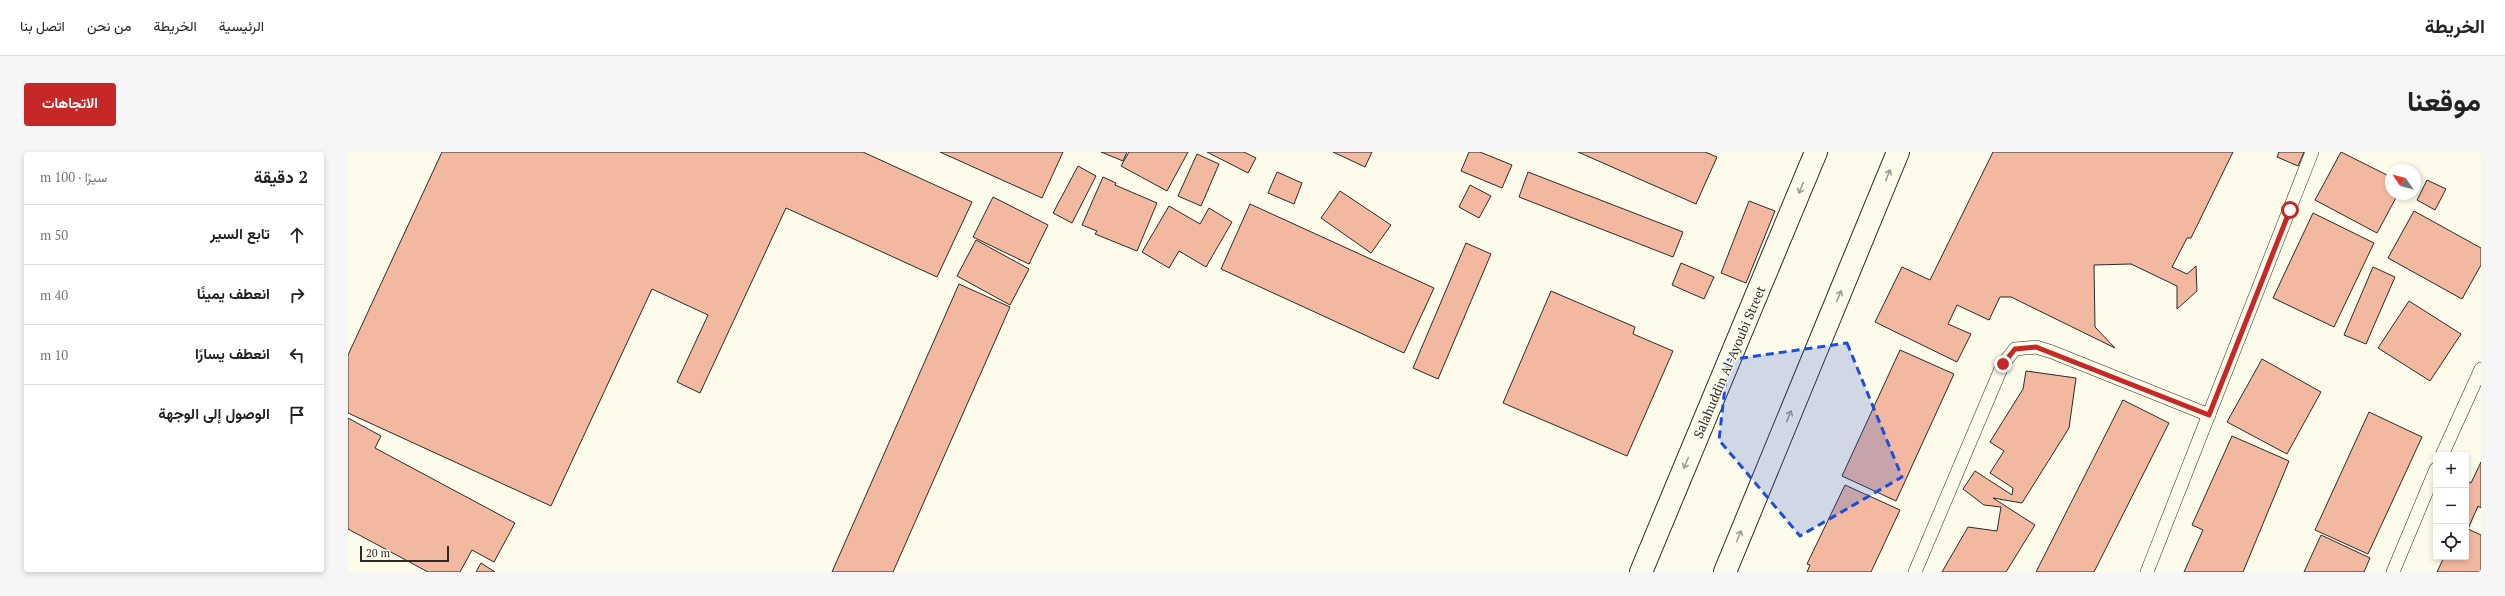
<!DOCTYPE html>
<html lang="ar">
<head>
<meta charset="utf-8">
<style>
	:root { --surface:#fff; --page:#f6f6f6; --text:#222; --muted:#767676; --line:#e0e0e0; --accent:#c62828 }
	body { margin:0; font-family:"PT Serif",Vazirmatn,serif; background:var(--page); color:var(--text); direction:rtl }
	.controls { position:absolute; right:12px; bottom:12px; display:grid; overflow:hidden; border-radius:4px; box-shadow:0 2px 6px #0003 }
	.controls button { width:36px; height:36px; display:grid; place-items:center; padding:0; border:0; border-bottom:1px solid var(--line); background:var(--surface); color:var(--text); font:20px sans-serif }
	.compass { position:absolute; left:2037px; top:12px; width:36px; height:36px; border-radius:50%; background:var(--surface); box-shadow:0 2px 6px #0003; rotate:305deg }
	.scale { position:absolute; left:12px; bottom:10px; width:89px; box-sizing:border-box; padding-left:4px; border:2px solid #2b2b2b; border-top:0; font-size:11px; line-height:14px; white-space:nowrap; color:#2b2b2b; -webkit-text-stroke:3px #fdfbea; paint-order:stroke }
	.stop { position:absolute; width:12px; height:12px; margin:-9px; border:3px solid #c62828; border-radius:50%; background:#fff }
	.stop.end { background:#c62828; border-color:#fff; box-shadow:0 1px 4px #0008 }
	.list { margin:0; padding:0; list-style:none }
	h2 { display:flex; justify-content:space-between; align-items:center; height:52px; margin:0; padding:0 16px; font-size:17px }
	h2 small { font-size:13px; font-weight:400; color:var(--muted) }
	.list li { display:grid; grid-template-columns:26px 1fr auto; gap:12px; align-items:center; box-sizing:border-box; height:60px; padding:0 16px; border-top:1px solid var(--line) }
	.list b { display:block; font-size:15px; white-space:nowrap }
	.list em { font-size:13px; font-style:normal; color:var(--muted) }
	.icon { flex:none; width:22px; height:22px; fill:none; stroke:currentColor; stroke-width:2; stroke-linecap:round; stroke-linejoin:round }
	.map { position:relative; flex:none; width:2133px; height:420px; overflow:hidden; direction:ltr; border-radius:4px }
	header { display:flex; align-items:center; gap:24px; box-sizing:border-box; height:56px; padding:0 20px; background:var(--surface); border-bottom:1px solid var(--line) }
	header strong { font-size:19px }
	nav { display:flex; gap:22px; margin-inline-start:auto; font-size:14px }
	.intro { display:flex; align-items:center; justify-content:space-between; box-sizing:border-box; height:96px; padding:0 24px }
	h1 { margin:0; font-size:28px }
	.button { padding:10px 18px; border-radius:4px; background:var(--accent); color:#fff; font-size:14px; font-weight:700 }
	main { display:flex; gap:24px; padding:0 24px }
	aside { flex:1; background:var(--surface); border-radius:4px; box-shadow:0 2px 6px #0003 }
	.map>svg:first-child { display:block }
	.building { fill:#f2b8a0; stroke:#2b2b2b }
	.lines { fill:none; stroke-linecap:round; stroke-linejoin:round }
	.service-casing { stroke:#2b2b2b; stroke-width:14 }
	.tertiary-casing { stroke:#2b2b2b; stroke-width:24 }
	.service { stroke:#fdfbea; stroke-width:13 }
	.tertiary { stroke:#fdfbea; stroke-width:22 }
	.oneway { stroke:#9e9d94 }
	.route { stroke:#c62828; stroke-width:5 }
	.marked { fill:#1d4ed8; fill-opacity:0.2; stroke:#1d4ed8; stroke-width:3; stroke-dasharray:8 5; stroke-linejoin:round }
	.labels { text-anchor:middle; stroke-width:3; stroke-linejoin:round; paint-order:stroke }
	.street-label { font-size:13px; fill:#2b2b2b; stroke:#fdfbea }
</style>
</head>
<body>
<header>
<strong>الخريطة</strong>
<nav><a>الرئيسية</a><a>الخريطة</a><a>من نحن</a><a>اتصل بنا</a></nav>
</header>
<div class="intro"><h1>موقعنا</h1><a class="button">الاتجاهات</a></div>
<main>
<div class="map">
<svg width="2133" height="420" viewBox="0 0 2133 420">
	<rect width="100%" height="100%" fill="#fdfbea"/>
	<g class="building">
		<path d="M94,0H515L624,50L589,125L438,56L352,241L329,230L360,163L304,137L203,354L0,261V203Z"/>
		<path d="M592,0H715L694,46Z"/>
		<path d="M753,0H779L775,9Z"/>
		<path d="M781,0H840L819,39L773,14Z"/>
		<path d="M859,0H896L908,6L900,21Z"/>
		<path d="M985,0H1024L1017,15Z"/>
		<path d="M1121,0H1132L1164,13L1154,36L1113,19Z"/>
		<path d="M1230,0H1357L1369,5L1348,52Z"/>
		<path d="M1645,0H1885L1843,86H1839L1824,115L1839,122L1848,114L1849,139L1829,157V134L1783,112L1746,113L1747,175L1767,196L1663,145H1652L1641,168L1609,153L1600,172L1623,182L1609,210L1527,170L1554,115L1582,128Z"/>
		<path d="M1931,0H1956L1950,14L1929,5Z"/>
		<path d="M1993,0L2043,25V42H2050L2029,81L1967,48Z"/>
		<path d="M849,2L871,12L853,54L830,44Z"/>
		<path d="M730,14L748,24L724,71L705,61Z"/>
		<path d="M929,20L954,31L946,52L920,41Z"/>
		<path d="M1180,20L1335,80L1325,105L1171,45Z"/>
		<path d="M755,25L768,31L767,33L809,51L789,99L747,82L749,79L734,73Z"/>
		<path d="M2079,28L2098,37L2087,58L2069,48Z"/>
		<path d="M1122,33L1143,44L1131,66L1111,55Z"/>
		<path d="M992,39L1043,73L1023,101L973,66Z"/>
		<path d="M645,45L700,73L681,112L625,85Z"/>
		<path d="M1401,49L1427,59L1398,131L1373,121Z"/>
		<path d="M902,52L1086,136L1056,201L873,117Z"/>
		<path d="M821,54L852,72L861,56L884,70L858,115L831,99L821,116L794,100Z"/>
		<path d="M2066,59L2133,96V113L2114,147L2040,106Z"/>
		<path d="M1965,61L2026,91L1986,175L1925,146Z"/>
		<path d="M628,88L681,117L662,153L609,124Z"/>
		<path d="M1118,91L1143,102L1090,227L1065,216Z"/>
		<path d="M1333,111L1366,125L1356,147L1324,133Z"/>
		<path d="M2025,115L2047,125L2018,192L1996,183Z"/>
		<path d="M611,132L662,155L545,420H484Z"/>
		<path d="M1203,139L1287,175L1285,182L1325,199L1279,304L1155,251Z"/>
		<path d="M2061,149L2113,182L2082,229L2030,196Z"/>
		<path d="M1552,198L1606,222L1548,349L1494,324Z"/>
		<path d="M1914,207L1973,240L1939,302L1879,270Z"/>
		<path d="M1678,219L1728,226L1721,276L1674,351L1645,346L1687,373L1658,420H1594L1620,375L1649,379L1653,355L1636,353L1615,337L1627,319L1664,343L1665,336L1642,321L1656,299L1642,290L1675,237Z"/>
		<path d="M1775,248L1821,271L1746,420H1688Z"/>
		<path d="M2021,260L2074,285L2020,402L1967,378Z"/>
		<path d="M0,266L33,284L27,296L167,371L146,410L124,398L112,420H80L0,377Z"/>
		<path d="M1884,284L1941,309L1895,420H1836L1855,378L1844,373Z"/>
		<path d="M2133,310V356L2130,354L2120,377L2133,383V420H2089L2096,405H2118V328L2123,331Z"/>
		<path d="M1497,333L1552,358L1523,420H1459L1462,413L1459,412Z"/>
		<path d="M1973,383L2022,406L2016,420H1956Z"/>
		<path d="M133,411L147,420H128Z"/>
	</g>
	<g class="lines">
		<defs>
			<g id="service">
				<path d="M2094,303L2133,217"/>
				<path d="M1567,420L1655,212L1667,197L1688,195L1704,200L1861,263"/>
				<path d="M1799,420L1964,0"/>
				<path d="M2045,420L2088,317"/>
			</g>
			<g id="tertiary">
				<path d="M1293,420L1468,0"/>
				<path d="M1377,420L1550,0"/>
			</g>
		</defs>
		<use href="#service" class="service-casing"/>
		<use href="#tertiary" class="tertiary-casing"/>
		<use href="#service" class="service"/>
		<use href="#tertiary" class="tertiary"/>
	</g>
	<defs><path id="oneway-shaft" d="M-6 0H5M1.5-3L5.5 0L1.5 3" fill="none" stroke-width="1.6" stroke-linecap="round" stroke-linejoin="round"/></defs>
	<g class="oneway">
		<use href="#oneway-shaft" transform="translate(1540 23) rotate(-68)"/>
		<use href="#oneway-shaft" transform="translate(1453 36) rotate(113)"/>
		<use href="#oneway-shaft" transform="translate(1491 144) rotate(-68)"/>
		<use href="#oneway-shaft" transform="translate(1441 264) rotate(-68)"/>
		<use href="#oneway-shaft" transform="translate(1338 311) rotate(113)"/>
		<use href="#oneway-shaft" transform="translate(1391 384) rotate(-68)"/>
	</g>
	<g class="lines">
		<path class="route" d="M1655,212L1667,197L1688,195L1861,263L1942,58"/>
	</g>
	<path class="marked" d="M1499,191L1554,325L1452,384L1371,288L1380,208Z"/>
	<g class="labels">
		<g class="street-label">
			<text transform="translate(1381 210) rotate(-67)" y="5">Salahuddin Al-Ayoubi Street</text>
		</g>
	</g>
</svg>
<div class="controls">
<button>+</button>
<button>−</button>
<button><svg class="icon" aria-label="locate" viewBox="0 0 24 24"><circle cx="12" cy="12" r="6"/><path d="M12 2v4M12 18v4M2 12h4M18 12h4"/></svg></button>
</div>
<svg class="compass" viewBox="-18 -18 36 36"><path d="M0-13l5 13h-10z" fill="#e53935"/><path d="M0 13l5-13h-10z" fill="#767676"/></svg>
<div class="scale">20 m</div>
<div class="stop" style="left:1942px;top:58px"></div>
<div class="stop end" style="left:1655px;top:212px"></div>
</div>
<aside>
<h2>2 دقيقة<small>سيرًا · 100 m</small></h2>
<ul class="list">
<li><svg class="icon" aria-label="ahead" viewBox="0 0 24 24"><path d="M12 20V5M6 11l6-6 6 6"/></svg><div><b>تابع السير</b></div><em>50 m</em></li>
<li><svg class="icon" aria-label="right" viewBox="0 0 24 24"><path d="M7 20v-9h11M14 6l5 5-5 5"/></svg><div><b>انعطف يمينًا</b></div><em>40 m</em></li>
<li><svg class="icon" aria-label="left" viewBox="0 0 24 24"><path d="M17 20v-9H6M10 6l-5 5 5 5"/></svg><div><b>انعطف يسارًا</b></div><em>10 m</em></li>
<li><svg class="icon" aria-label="arrive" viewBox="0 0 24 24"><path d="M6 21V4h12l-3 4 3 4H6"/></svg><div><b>الوصول إلى الوجهة</b></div></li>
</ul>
</aside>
</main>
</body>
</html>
